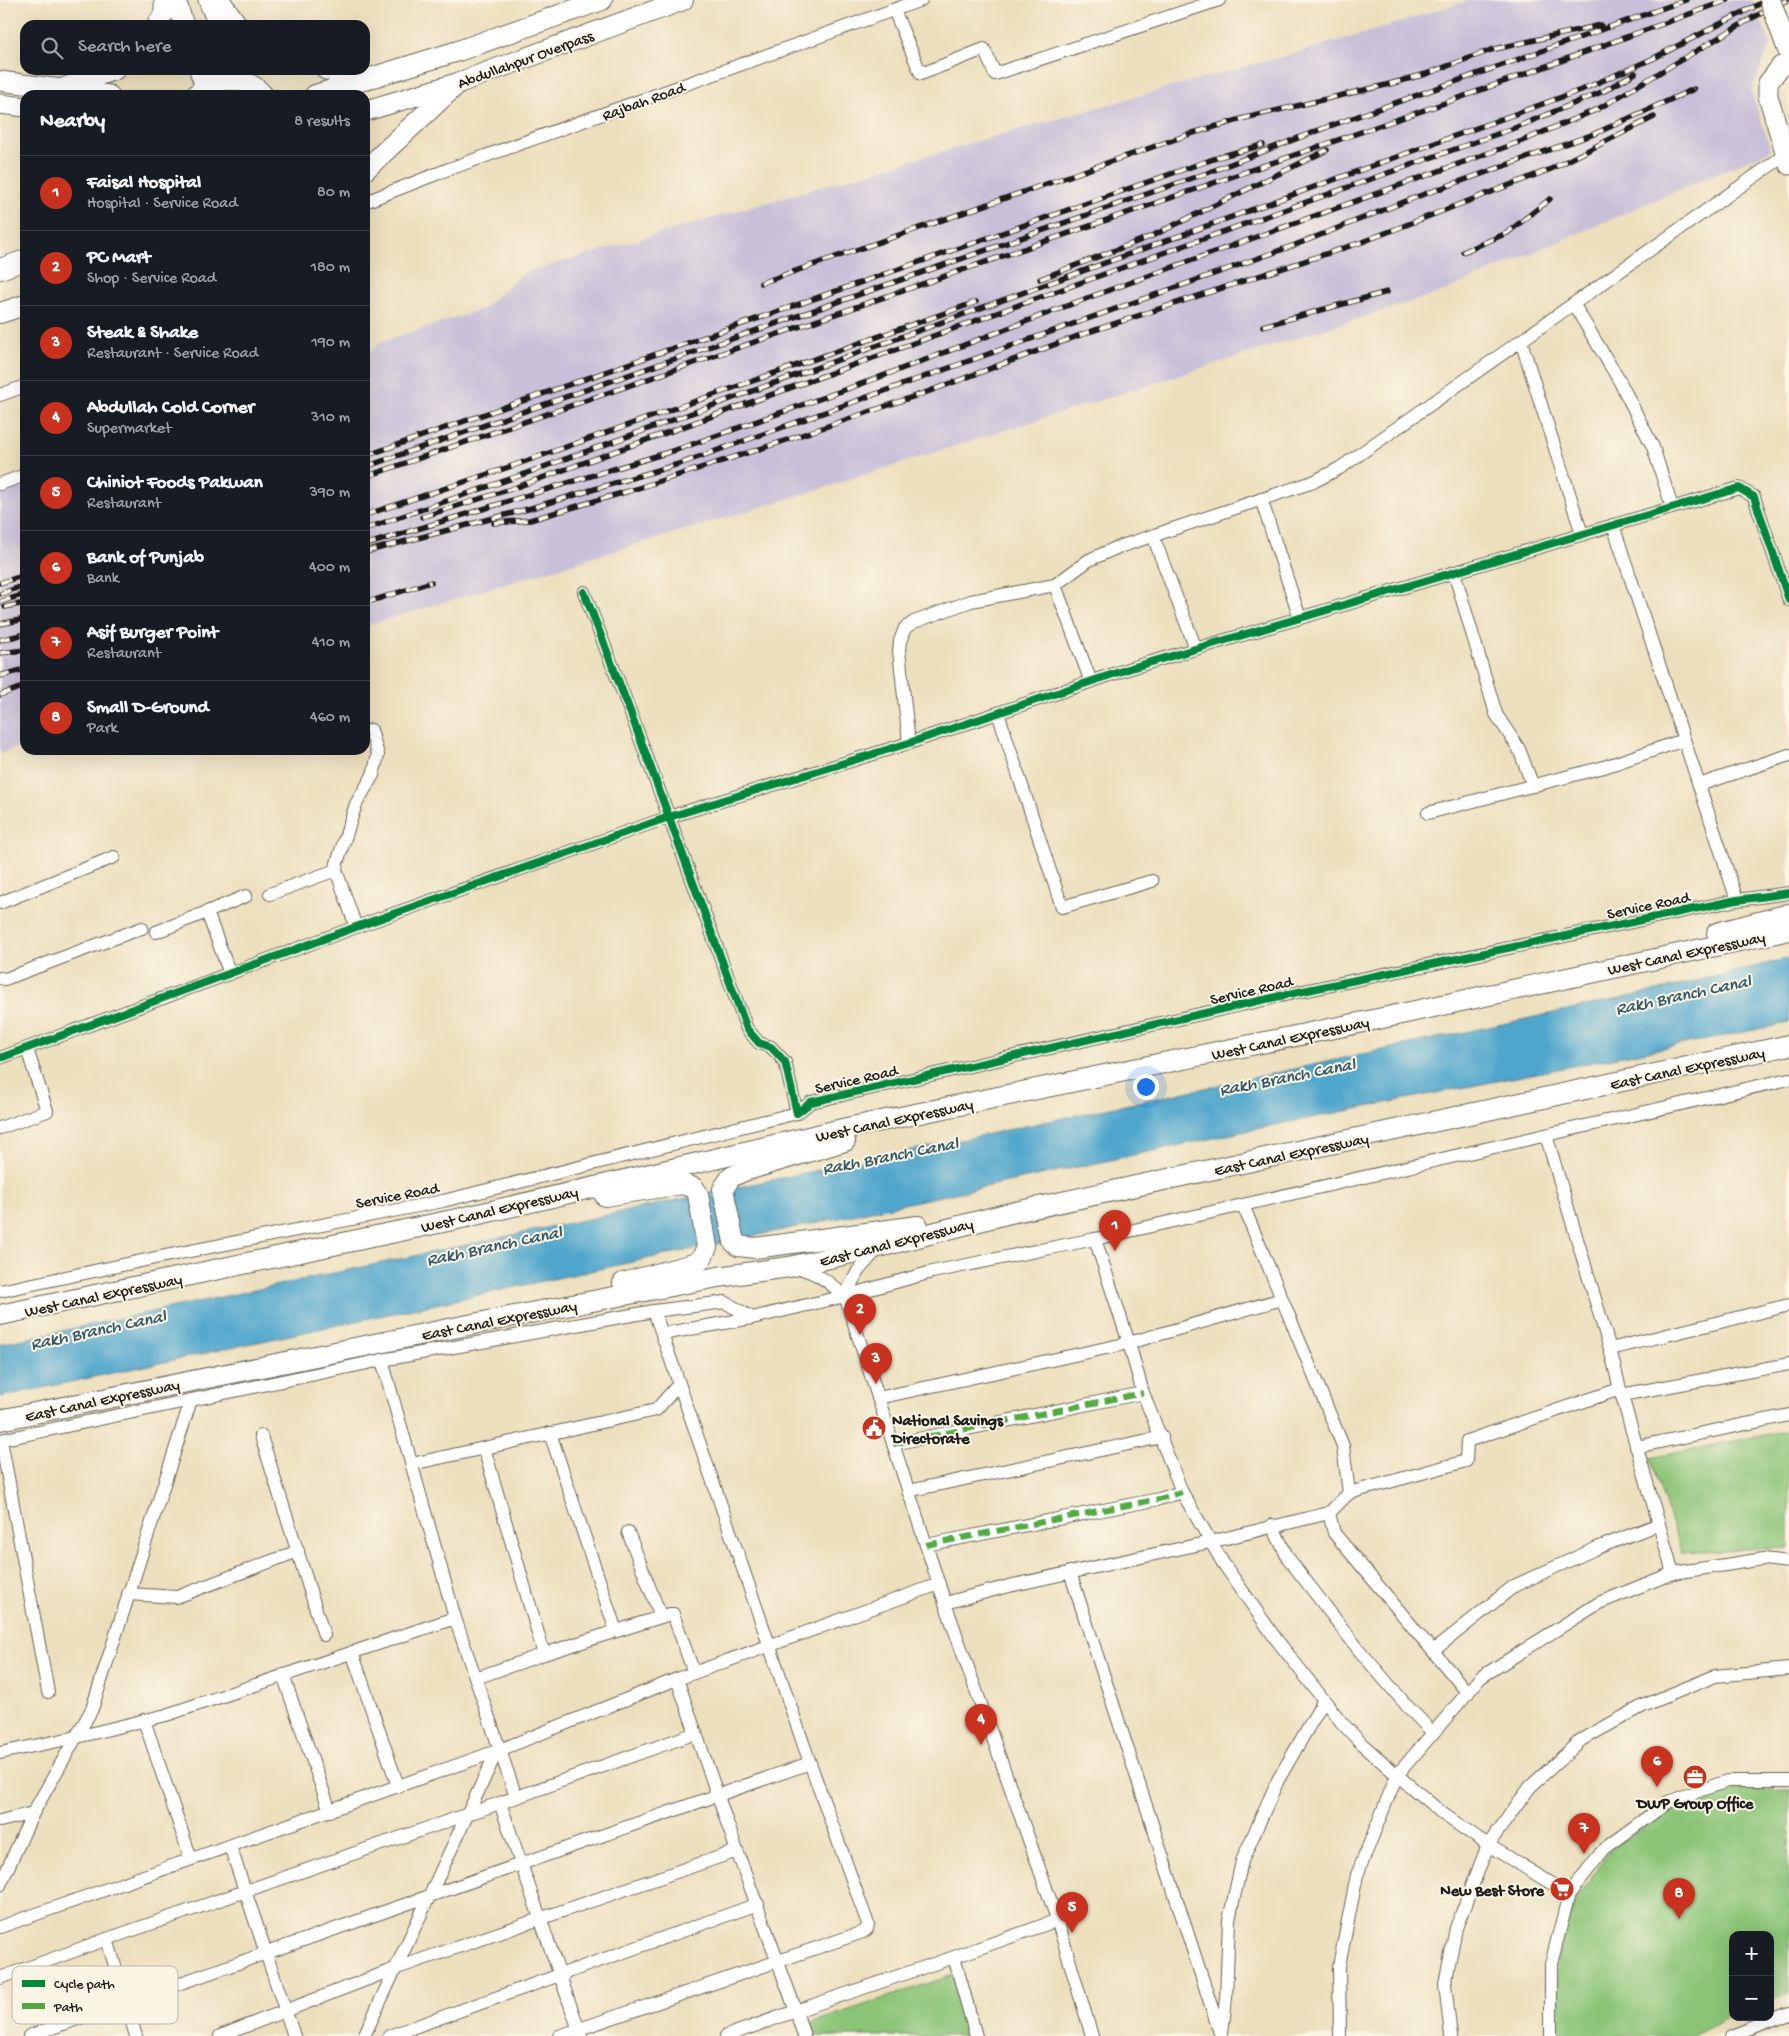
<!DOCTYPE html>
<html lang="en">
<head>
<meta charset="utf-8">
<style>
	:root { --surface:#171b24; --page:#242831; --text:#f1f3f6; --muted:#9ea1a6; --line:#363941; --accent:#c8321e }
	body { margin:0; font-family:"Gochi Hand",sans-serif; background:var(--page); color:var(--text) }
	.controls { position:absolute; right:15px; bottom:15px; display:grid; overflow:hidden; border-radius:10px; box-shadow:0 5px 20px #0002 }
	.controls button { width:45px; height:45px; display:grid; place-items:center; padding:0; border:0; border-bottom:1px solid var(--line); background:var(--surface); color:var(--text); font:25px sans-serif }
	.you { position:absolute; left:1145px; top:1086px; width:18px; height:18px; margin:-12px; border:4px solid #fff; border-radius:50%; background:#1a73e8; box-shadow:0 0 0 8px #1a73e833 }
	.badge { display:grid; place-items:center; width:32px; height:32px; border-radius:50%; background:var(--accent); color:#fff; font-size:16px; font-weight:700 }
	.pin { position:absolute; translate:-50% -41px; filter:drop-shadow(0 1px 2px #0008) }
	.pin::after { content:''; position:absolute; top:26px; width:18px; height:15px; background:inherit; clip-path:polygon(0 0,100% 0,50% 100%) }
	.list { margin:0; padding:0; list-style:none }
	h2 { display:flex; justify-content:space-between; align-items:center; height:65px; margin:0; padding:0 20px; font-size:21px }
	h2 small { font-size:16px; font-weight:400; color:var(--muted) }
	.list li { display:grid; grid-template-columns:32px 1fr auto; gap:15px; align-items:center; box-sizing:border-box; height:75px; padding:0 20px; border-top:1px solid var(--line) }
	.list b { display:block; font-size:19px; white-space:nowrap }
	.list p { margin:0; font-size:16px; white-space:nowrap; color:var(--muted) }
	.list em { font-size:16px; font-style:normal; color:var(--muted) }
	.icon { flex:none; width:28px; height:28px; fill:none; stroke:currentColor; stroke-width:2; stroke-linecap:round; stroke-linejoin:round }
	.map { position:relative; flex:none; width:1789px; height:2036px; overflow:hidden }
	.search { position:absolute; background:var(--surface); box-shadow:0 5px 20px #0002; left:20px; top:20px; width:350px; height:55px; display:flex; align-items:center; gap:12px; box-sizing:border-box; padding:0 18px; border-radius:15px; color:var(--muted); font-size:19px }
	.panel { position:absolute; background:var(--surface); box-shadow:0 5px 20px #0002; left:20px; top:90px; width:350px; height:665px; border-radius:15px }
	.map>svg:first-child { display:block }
	.industrial { fill:#c8bfd8 }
	.green { fill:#8bc477; stroke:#54704a }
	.water { fill:#50a6cc; stroke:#366174 }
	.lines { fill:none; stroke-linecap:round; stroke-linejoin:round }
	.street-casing { stroke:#656054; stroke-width:14 }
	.secondary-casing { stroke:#656054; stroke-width:21 }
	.primary-casing { stroke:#656054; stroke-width:22 }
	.street { stroke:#fff; stroke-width:12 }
	.secondary { stroke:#fff; stroke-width:19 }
	.primary { stroke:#fff; stroke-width:20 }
	.rail-casing { stroke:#1c1c1c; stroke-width:5.5 }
	.rail { stroke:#fcf5e5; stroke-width:4; stroke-dasharray:11; stroke-linecap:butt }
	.primary-bridge-casing { stroke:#656054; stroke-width:22; stroke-linecap:butt }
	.primary-bridge { stroke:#fff; stroke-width:20 }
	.quiet { stroke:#52a943; stroke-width:6; stroke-dasharray:12 6; stroke-linecap:butt }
	.cycleway-casing { stroke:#fcf5e5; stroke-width:11 }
	.cycleway { stroke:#00873e; stroke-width:8 }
	.labels { text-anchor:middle; stroke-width:4; stroke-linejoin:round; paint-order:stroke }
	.street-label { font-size:16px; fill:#1c1c1c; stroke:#fcf5e5 }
	.poi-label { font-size:16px; font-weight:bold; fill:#1c1c1c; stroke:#fcf5e5; text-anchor:start }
	.water-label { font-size:18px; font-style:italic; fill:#335a6b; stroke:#fcf5e5 }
	.key { fill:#fcf5e5; stroke:#b9b4a9; stroke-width:1 }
	.key-label { font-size:14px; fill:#1c1c1c }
</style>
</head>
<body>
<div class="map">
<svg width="1789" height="2036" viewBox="0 0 1789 2036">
	<rect width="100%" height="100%" fill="#fcf5e5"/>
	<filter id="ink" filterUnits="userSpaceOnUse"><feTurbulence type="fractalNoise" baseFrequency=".02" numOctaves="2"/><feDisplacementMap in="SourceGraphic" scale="10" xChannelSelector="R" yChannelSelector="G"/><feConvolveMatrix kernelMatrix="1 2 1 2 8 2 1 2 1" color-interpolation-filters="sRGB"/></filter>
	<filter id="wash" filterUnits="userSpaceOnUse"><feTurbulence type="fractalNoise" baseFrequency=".0096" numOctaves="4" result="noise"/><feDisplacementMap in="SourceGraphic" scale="20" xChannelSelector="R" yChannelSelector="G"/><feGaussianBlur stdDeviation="1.12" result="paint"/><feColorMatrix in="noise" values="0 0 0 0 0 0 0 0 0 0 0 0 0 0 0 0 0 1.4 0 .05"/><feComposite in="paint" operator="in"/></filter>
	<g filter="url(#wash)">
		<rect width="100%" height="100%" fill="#ecdfbd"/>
		<g class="industrial">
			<path d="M1469,0H1752L1771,44L1751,91L1771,150L1442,292L788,499L365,626V359L379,343L482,309L524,273L1002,134L1363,34Z"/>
			<path d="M25,483V745L0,754V492Z"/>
		</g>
		<g class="green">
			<path d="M1789,1430V1548L1681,1553L1650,1458Z"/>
			<path d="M1728,1790H1789V1994L1770,2001V1935H1733V2015L1692,2036H1559L1557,1961L1574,1903L1610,1850L1669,1810Z"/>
			<path d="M953,1975L967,2036H815L811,2023Z"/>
		</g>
		<path class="water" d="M1789,958V1023L1265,1127L0,1397V1344L1252,1078L1660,990Z"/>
	</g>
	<g filter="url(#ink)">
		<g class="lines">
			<defs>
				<g id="street">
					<path d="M894,10L921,74L984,49L995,74L1219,0"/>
					<path d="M365,202L449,169L921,0"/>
					<path d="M1574,305L1619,380L1653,447L1672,507"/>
					<path d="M1521,341L1582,534"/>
					<path d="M0,395L25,386"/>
					<path d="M0,484L25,475"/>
					<path d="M1261,499L1300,618"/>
					<path d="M1613,525L1737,900"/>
					<path d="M1153,536L1196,649"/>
					<path d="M1454,572L1496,714L1519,749L1533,786"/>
					<path d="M1055,585L1091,682"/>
					<path d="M584,592L631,714L747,1029L759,1043L771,1047L785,1062L797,1113L811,1102L1289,994L1737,900L1789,893"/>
					<path d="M998,713L1062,907L1152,881"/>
					<path d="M909,743L899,651L900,641L905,628L914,622L971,601L1055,585L1089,560L1116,548L1313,482L1340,468L1785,155"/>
					<path d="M1699,785L1789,755"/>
					<path d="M1428,813L1604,767L1684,740"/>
					<path d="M270,894L336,870"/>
					<path d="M0,903L114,857"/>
					<path d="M207,912L246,896"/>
					<path d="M356,927L336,870L337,863L356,804L373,775L378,755L371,730"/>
					<path d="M156,932L207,912L230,974"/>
					<path d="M0,978L5,979L142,928"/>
					<path d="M0,1058L356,927L669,817L909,743L1131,668L1739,488L1754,497L1789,600"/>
					<path d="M0,1128L47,1111L27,1049"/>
					<path d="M1546,1135L1610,1349L1620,1389L1673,1573"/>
					<path d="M1095,1239L1129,1343L1143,1393L1182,1492L1223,1563L1276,1639L1342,1723L1363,1745L1397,1775L1443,1814L1488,1845L1569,1894"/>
					<path d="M797,1268C817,1271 830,1284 845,1296L945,1603L1056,1916L1092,2036"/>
					<path d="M0,1291L160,1257L443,1201L797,1113"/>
					<path d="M845,1296L858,1271L879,1247"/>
					<path d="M662,1334L752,1318L845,1296L932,1272L1095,1239L1789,1079"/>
					<path d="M1610,1349L1789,1305"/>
					<path d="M1621,1395L1789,1364"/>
					<path d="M878,1398L1129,1343L1282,1299"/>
					<path d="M550,1433L616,1631"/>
					<path d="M261,1436L324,1635"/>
					<path d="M0,1440L382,1360L654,1311L725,1302L752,1318"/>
					<path d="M1,1440L48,1692"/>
					<path d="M893,1444L1143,1393"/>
					<path d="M1636,1447L1789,1415"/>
					<path d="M484,1448L544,1654L670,1614H673L674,1617L694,1673"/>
					<path d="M412,1464L656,1410L679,1384"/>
					<path d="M908,1491L1162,1437"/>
					<path d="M1349,1493L1466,1461L1467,1441L1620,1389"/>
					<path d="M1329,1513L1334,1533L1468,1693"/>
					<path d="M1272,1525L1288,1558L1359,1650L1408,1707L1433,1733"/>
					<path d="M628,1532L661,1617"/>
					<path d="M926,1545L1159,1499L1182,1492"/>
					<path d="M1070,1572L1221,2036"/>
					<path d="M128,1594L177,1597L298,1551"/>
					<path d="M945,1603L1009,1586L1210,1542L1329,1513L1349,1493L1343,1446L1243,1205"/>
					<path d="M455,1618L516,1797"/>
					<path d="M1433,1651L1514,1586L1597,1548L1659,1524"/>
					<path d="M352,1652L398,1786"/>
					<path d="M283,1675L330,1811"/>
					<path d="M476,1678L544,1654"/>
					<path d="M677,1679L737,1851L796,2011L726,2036"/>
					<path d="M144,1720L191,1859"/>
					<path d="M0,1753L77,1737L166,1715L455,1618L382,1360"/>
					<path d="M500,1803L581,2036"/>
					<path d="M0,1821L33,1813"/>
					<path d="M230,1846L294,2036"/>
					<path d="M0,1885L33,1813L92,1709L191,1400"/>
					<path d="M0,1927L497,1751L677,1679L939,1584"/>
					<path d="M107,1939L136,2036"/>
					<path d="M954,1957L1058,1920"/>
					<path d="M0,1978L107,1939L500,1803L696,1733"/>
					<path d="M1222,2033L1226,1998L1229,1920L1242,1861L1278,1780L1324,1700"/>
					<path d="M29,2036L810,1763"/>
					<path d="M220,2036L397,1968L737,1851"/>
					<path d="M364,2036L497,1751"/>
					<path d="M389,2036L758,1904"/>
					<path d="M559,2036L863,1932L867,1929L868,1924L810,1763L654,1311"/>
					<path d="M804,2036L796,2011L954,1957L976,2036"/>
					<path d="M1340,2036L1339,1966L1357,1875L1397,1775L1481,1677L1599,1603L1673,1573L1764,1559L1789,1562"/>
					<path d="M1451,2036L1445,1984L1456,1928L1488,1845L1530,1787L1581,1740L1643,1706L1715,1676L1789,1669"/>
					<path d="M1551,2036V1964L1569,1894L1604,1849L1668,1802L1727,1781H1789"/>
					<path d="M1732,2036L1789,2014"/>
				</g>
				<g id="secondary">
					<path d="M176,0L184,25"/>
					<path d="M208,0L218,25"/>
					<path d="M220,0L238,25"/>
					<path d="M157,25L164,13V0"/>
					<path d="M1789,62L1781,66L1768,83V96L1789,165"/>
					<path d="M199,70L205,87"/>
					<path d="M326,70L368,80"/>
					<path d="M0,81L109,95"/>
					<path d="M65,87L115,70"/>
					<path d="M0,104L25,107"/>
				</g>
				<g id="primary">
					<path d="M196,95C215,77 244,73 263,95"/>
					<path d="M315,95L458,51L602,0"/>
					<path d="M365,111L458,83L683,0"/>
					<path d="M365,170L455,86"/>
					<path d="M0,269L25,260"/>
					<path d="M0,313L25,305"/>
					<path d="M1717,933L1789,914"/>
					<path d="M845,1141L744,1171L731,1177L723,1189L734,1242L738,1246L755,1248L918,1226"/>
					<path d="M605,1196L682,1184L694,1188L698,1194L707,1247L701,1260L693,1264L623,1283"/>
					<path d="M0,1315L462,1218L847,1128L1378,1019L1789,930"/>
					<path d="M0,1420L478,1323L718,1277L789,1267L879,1247L1006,1214L1789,1045"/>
				</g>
			</defs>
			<use href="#street" class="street-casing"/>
			<use href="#secondary" class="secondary-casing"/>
			<use href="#primary" class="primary-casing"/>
			<use href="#street" class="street"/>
			<use href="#secondary" class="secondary"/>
			<use href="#primary" class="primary"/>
			<defs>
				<g id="rail">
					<path d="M1463,252L1507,233L1550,199"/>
					<path d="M1040,279L1152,236L1327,150"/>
					<path d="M761,283L1193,133L1249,117L1386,85L1426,74L1491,50L1601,25"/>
					<path d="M1263,326L1387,292"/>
					<path d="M365,456L1222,156L1263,145"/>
					<path d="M365,467L1207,173L1327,127L1686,0"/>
					<path d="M365,477L1459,98L1728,0"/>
					<path d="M365,515L512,466L976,302"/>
					<path d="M422,517L514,488L1110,272L1517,127L1604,91L1635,73"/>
					<path d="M494,523L530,520L629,491L781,442L930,391L1083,334L1362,242L1551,169L1654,117"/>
					<path d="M365,529L513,478L1581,90L1652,59L1767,0"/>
					<path d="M365,545L679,449L872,380L1093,296L1522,141L1598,109L1752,18L1787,0"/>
					<path d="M365,552L528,509L682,463L1295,245L1419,196L1594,134L1694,89"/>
					<path d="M0,583L25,575"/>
					<path d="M0,594L25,585"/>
					<path d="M0,602L25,594"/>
					<path d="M365,603L431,582"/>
					<path d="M5,607L25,603"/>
					<path d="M0,624L25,619"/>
					<path d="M0,640L25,634"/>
					<path d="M0,653L25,650"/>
					<path d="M0,676L25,669"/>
					<path d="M0,695L25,686"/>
				</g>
			</defs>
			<use href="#rail" class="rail-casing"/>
			<use href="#rail" class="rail"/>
			<defs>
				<path id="primary-bridge" d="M1770,0L1789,53"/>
			</defs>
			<use href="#primary-bridge" class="primary-bridge-casing"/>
			<use href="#primary-bridge" class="primary-bridge"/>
			<g class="quiet">
				<path d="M893,1444L1143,1393"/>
				<path d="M926,1545L1159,1499L1182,1492"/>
			</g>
			<defs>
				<g id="cycleway">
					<path d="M584,592L631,714L747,1029L759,1043L771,1047L785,1062L797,1113L811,1102L1289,994L1737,900L1789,893"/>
					<path d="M0,1058L356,927L669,817L909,743L1131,668L1739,488L1754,497L1789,600"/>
				</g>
			</defs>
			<use href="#cycleway" class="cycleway-casing"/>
			<use href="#cycleway" class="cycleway"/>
		</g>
	</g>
	<defs>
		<symbol id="civic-disc" viewBox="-11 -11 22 22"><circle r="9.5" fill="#c8321e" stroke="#fcf5e5"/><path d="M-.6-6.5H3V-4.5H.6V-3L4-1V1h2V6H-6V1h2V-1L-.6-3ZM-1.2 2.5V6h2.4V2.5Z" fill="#fff"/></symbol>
		<symbol id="office-disc" viewBox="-11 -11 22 22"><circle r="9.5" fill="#c8321e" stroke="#fcf5e5"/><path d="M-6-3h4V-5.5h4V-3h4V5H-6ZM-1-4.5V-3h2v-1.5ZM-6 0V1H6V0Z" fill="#fff"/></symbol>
		<symbol id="supermarket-disc" viewBox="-11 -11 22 22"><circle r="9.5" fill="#c8321e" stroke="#fcf5e5"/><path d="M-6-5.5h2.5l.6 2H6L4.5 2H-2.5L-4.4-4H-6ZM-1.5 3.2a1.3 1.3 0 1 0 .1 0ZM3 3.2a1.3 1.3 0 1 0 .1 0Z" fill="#fff"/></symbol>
	</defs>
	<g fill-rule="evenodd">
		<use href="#civic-disc" x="860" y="1414" width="28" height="28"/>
		<use href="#office-disc" x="1681" y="1763" width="28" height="28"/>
		<use href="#supermarket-disc" x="1548" y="1875" width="28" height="28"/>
	</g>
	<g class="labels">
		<g class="street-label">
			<text transform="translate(525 58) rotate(-20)" y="6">Abdullahpur Overpass</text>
			<text transform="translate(643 100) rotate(-20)" y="6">Rajbah Road</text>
			<text transform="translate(1648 904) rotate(-12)" y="6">Service Road</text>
			<text transform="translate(1686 952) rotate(-12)" y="6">West Canal Expressway</text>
			<text transform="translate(1251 989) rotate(-13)" y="6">Service Road</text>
			<text transform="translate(1290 1037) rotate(-12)" y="6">West Canal Expressway</text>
			<text transform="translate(1687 1067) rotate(-12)" y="6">East Canal Expressway</text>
			<text transform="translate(856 1078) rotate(-13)" y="6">Service Road</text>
			<text transform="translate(894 1119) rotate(-12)" y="6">West Canal Expressway</text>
			<text transform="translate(1291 1153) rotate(-12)" y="6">East Canal Expressway</text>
			<text transform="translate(397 1194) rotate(-11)" y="6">Service Road</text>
			<text transform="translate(499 1208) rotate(-13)" y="6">West Canal Expressway</text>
			<text transform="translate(896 1241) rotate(-14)" y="6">East Canal Expressway</text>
			<text transform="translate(103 1294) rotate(-12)" y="6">West Canal Expressway</text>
			<text transform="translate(499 1319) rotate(-11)" y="6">East Canal Expressway</text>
			<text transform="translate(102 1399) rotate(-12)" y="6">East Canal Expressway</text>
		</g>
		<g class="poi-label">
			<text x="892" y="1425">National Savings<tspan x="892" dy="18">Directorate</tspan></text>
			<text x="1695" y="1808" text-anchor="middle">DWP Group Office</text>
			<text x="1544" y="1895" text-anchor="end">New Best Store</text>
		</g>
		<g class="water-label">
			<text transform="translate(1683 994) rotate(-12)" y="6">Rakh Branch Canal</text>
			<text transform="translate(1287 1076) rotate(-11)" y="6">Rakh Branch Canal</text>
			<text transform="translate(890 1155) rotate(-11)" y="6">Rakh Branch Canal</text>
			<text transform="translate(494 1245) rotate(-12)" y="6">Rakh Branch Canal</text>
			<text transform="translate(98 1329) rotate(-12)" y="6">Rakh Branch Canal</text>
		</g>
	</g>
	<rect x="12" y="1966" width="166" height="58" rx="8" class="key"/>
	<rect x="22" y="1980" width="23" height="7" fill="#00873e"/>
	<rect x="22" y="2003" width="23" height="6" fill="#52a943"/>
	<g class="key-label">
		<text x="54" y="1988">Cycle path</text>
		<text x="54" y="2011">Path</text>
	</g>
</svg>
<div class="controls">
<button>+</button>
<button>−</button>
</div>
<div class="you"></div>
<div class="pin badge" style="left:1115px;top:1251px">1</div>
<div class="pin badge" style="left:860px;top:1335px">2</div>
<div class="pin badge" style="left:876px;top:1384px">3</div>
<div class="pin badge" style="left:981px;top:1745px">4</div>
<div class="pin badge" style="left:1072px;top:1933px">5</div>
<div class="pin badge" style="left:1657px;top:1787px">6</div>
<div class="pin badge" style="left:1584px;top:1854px">7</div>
<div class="pin badge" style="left:1679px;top:1919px">8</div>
<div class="search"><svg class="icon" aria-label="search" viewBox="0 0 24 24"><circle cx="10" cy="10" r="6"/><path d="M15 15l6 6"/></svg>Search here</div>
<section class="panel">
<h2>Nearby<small>8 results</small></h2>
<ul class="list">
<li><span class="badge">1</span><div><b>Faisal Hospital</b><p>Hospital · Service Road</p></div><em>80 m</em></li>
<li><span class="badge">2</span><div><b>PC Mart</b><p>Shop · Service Road</p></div><em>180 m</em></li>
<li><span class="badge">3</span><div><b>Steak &amp; Shake</b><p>Restaurant · Service Road</p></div><em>190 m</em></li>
<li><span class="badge">4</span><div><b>Abdullah Cold Corner</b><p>Supermarket</p></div><em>310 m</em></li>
<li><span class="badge">5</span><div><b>Chiniot Foods Pakwan</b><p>Restaurant</p></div><em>390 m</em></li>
<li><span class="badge">6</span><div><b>Bank of Punjab</b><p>Bank</p></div><em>400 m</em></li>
<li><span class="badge">7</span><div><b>Asif Burger Point</b><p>Restaurant</p></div><em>410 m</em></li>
<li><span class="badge">8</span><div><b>Small D-Ground</b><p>Park</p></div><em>460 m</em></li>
</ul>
</section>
</div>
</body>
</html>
